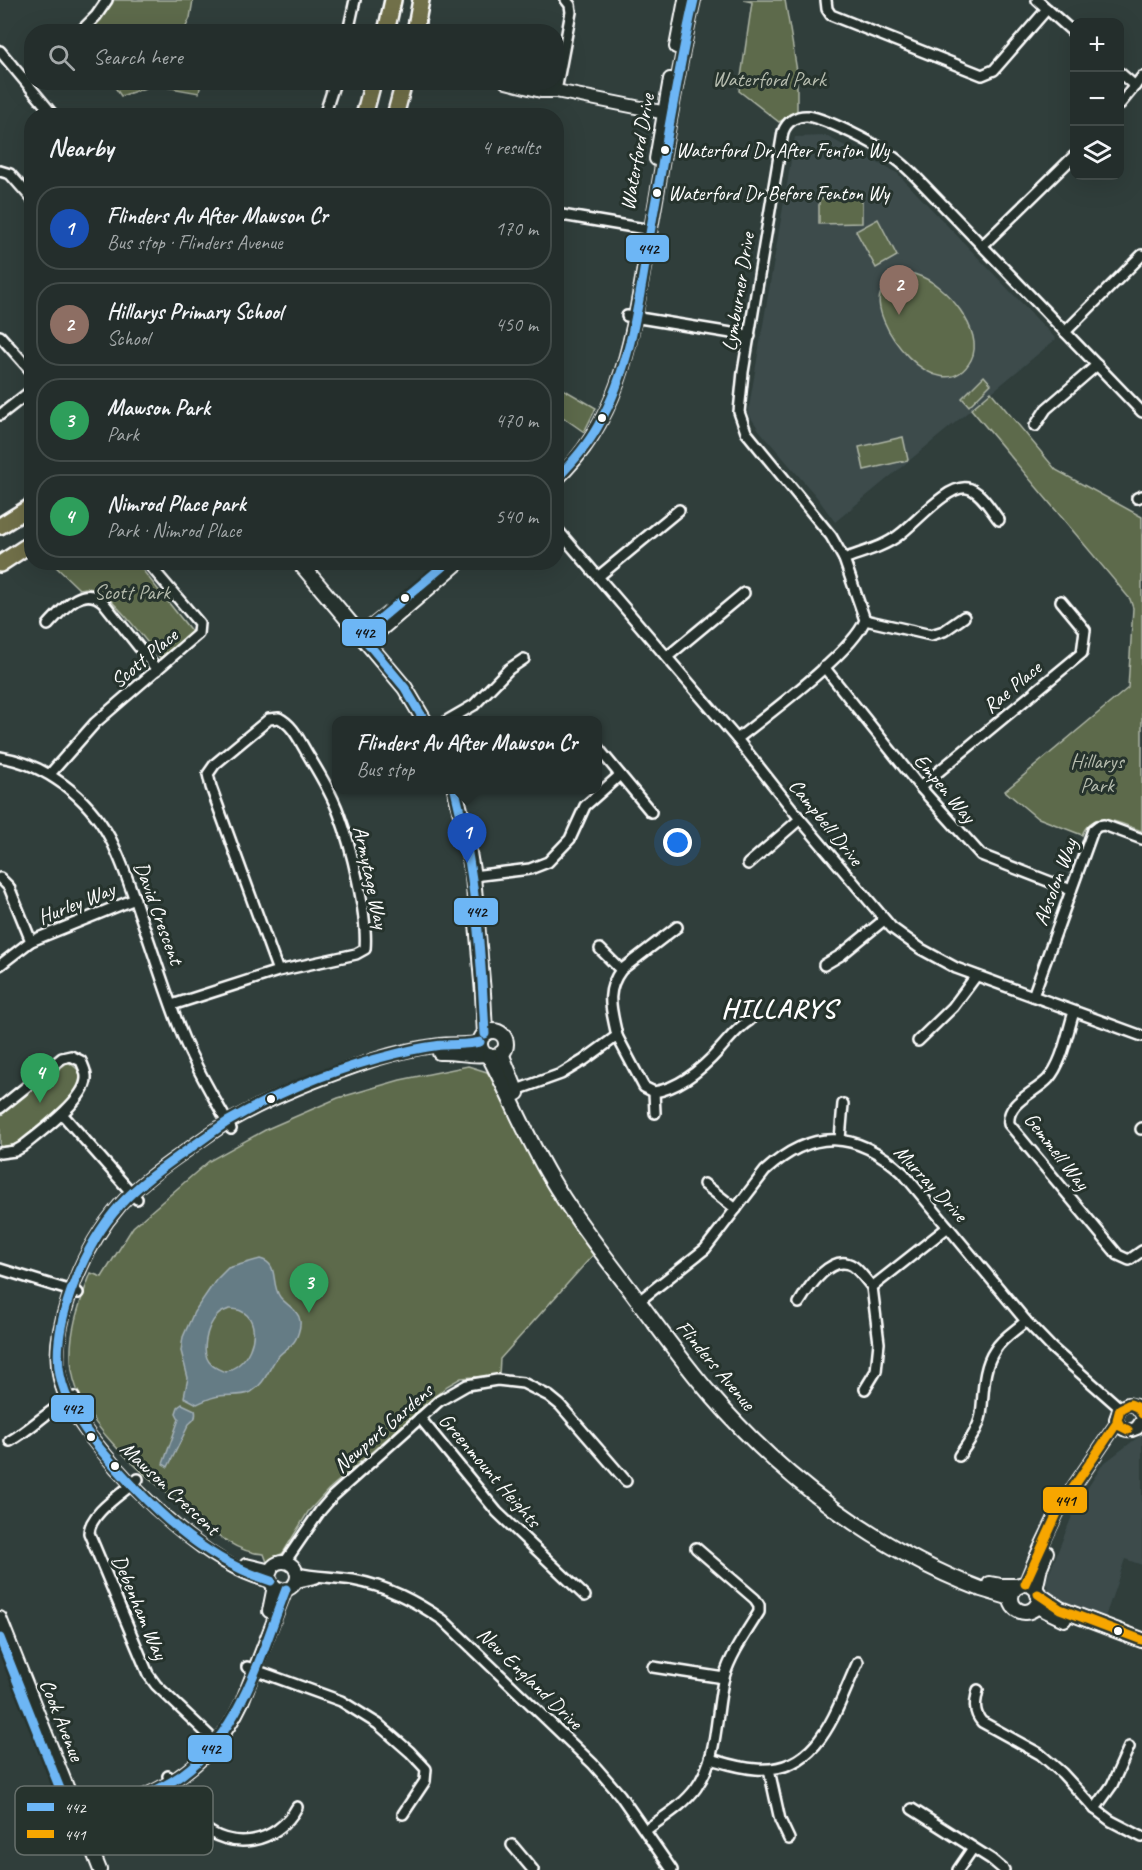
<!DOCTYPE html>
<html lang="en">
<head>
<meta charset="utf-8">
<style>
	:root { --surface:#242e2c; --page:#2c3634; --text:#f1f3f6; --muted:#a3a8a9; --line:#414a48; --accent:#d6ab8b }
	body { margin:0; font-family:Caveat,sans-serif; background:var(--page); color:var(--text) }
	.controls { position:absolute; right:18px; top:18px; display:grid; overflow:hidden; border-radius:12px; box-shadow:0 6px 24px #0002 }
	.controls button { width:54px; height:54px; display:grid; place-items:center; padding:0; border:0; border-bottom:2px solid var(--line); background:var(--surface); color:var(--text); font:30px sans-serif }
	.you { position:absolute; left:678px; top:843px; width:21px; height:21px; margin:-15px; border:4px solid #fff; border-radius:50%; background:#1a73e8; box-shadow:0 0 0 9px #1a73e833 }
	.badge { display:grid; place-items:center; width:39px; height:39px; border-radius:50%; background:var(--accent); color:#fff; font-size:20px; font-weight:700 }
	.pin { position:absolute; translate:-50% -50px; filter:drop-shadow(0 2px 3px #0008) }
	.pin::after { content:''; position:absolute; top:32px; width:21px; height:18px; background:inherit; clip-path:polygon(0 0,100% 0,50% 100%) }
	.popup { position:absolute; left:332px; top:716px; width:270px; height:78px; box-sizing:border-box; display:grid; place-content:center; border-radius:12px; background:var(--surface); filter:drop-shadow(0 2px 4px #0005); font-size:20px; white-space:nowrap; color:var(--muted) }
	.popup b { font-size:22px; color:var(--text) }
	.popup::after { content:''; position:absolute; left:50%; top:100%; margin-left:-12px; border:12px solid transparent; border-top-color:var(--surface) }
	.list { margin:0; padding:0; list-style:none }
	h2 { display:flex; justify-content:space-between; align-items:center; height:78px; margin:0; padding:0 24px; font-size:26px }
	h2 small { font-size:20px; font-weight:400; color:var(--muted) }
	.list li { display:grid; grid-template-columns:39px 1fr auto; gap:18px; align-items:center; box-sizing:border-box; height:84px; margin:0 12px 12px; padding:0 12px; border:2px solid var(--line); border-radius:24px }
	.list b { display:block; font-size:22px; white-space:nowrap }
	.list p { margin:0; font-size:20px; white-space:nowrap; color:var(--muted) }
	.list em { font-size:20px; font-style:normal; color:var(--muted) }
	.icon { flex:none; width:33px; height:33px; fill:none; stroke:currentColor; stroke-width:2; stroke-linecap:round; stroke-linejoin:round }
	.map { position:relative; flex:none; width:1142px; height:1870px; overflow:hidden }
	.search { position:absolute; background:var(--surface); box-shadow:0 6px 24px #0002; left:24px; top:24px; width:540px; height:66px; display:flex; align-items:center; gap:15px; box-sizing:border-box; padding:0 21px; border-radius:24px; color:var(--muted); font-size:22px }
	.panel { position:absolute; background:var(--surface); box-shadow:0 6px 24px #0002; left:24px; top:108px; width:540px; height:462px; border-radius:24px }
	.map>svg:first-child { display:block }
	.built { fill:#3c4b4c }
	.green { fill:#5d6b4c; stroke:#aeb5a6; stroke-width:1.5 }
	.water { fill:#657b85; stroke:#a3b0b6; stroke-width:1.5; fill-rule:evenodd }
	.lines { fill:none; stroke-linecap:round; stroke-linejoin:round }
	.minor-casing { stroke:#fff; stroke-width:14 }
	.tertiary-casing { stroke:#fff; stroke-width:16 }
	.secondary-casing { stroke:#fff; stroke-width:18 }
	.trunk-casing { stroke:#fff; stroke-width:20 }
	.minor { stroke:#26332d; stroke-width:9 }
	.tertiary { stroke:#26332d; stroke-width:12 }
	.secondary { stroke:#26332d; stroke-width:14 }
	.trunk { stroke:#71704a; stroke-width:15 }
	.bus-1-casing { stroke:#26332d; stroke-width:14 }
	.bus-2-casing { stroke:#26332d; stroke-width:14 }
	.bus-1 { stroke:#6db6f5; stroke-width:9 }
	.bus-2 { stroke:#f7a600; stroke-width:9 }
	.bus-dot { fill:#fff; stroke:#26332d; stroke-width:2 }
	.labels { text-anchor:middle; stroke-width:6; stroke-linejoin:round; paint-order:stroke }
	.bus-label { font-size:20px; fill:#fff; stroke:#26332d; text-anchor:start }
	.park-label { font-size:21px; fill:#b6bcae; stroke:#26332d }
	.street-label { font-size:21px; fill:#fff; stroke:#26332d }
	.district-label { font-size:27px; font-weight:bold; letter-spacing:1.5px; fill:#fff; stroke:#26332d }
	.key { fill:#26332d; stroke:#67706c; stroke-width:1.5 }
	.key-label { font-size:16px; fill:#fff }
	.line-badge { stroke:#26332d; stroke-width:2 }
	.pale-badge-label { font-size:16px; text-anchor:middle; font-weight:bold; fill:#111 }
</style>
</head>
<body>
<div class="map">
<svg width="1142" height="1870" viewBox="0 0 1142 1870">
	<rect width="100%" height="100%" fill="#303e3b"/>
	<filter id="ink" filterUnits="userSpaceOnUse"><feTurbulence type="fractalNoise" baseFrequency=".0167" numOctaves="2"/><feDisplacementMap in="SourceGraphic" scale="12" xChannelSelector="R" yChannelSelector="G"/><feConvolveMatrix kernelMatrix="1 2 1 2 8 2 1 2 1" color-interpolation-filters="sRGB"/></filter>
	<g filter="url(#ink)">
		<g class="built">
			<path d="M826,136L897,173L1056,339L835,522L816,496L759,430L748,413L795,137Z"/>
			<path d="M1142,1434V1565L1125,1559L1103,1623L1051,1599L1046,1581L1076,1506L1103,1464Z"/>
		</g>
		<g class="green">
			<path d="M108,0H193L190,18L184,31L84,32Z"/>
			<path d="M743,0H785L797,71V112L779,122L739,91L752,2Z"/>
			<path d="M112,83H201L199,93L154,85L121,96Z"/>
			<path d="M862,197V223L819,224V199Z"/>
			<path d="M878,219L897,256L876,268L856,231Z"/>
			<path d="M904,274C908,274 913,273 917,275C945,283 986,332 971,360C941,415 864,320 882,290C886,283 896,278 904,274Z"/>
			<path d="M984,376L991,384L969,406L962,398Z"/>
			<path d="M556,385L596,408L584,432L557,413Z"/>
			<path d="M991,392L1056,470L1142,517V831C1121,824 1093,807 1082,835L1036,817L1005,791L1128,688L1133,608L1130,599L971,409Z"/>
			<path d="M903,437L908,460L864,470L859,447Z"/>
			<path d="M52,563H137L192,632L160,658C146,641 115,600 98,591C91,587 86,588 79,589Z"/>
			<path d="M68,1062C73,1066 80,1069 80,1076C81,1097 20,1151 0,1148V1116Z"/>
			<path d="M468,1066L487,1072L499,1088L545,1178L593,1255L500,1359L499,1375L461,1378L447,1386L328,1490L308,1512L283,1553L267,1562L264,1554C234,1553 209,1528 186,1509C146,1476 80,1426 72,1370C67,1336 79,1304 91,1273L102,1277L133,1227L209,1161L267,1129L338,1098L400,1080Z"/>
		</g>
		<g class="water">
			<path d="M260,1259C280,1264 270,1283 280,1297C286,1305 299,1310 300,1321C301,1327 297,1339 293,1343C288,1349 281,1352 276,1359C268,1370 265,1384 251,1392C241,1397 230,1394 219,1396C211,1397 204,1401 197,1404L184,1397L188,1378L181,1351L183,1337L194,1312L216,1280L228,1268ZM229,1309C262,1308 258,1350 238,1365C234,1368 229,1370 225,1372C221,1370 215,1368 212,1365C199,1354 207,1326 217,1316C220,1312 225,1311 229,1309Z"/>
			<path d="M182,1404L195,1410C197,1417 194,1420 189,1424L168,1467L163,1464L179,1419L176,1413L178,1407Z"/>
		</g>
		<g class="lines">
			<defs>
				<g id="minor">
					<path d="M826,0L827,9L831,15L982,75L994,70L1047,9"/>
					<path d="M1037,0L1074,33"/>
					<path d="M80,32L96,16L107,0"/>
					<path d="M348,32L355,0"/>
					<path d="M0,51L54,116"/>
					<path d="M1120,73L1135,86"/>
					<path d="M556,91L571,12L570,5L566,0"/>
					<path d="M1120,104L1142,77"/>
					<path d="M324,116L335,82"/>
					<path d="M0,171L10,174L32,199"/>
					<path d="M556,214L651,230"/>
					<path d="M982,246L1074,156"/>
					<path d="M627,316L750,336"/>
					<path d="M1065,332L1142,255"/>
					<path d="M0,336L32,372"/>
					<path d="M0,415L32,390"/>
					<path d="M1035,426L1046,409L1097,365"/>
					<path d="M1137,498L1142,496"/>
					<path d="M556,528L737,739L800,819L892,928L921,949L956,968L1142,1036"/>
					<path d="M844,559C862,552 884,547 899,535C916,523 947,485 967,488C980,490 991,510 999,520"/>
					<path d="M599,576L679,510"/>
					<path d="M865,620L931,635L944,631L964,617"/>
					<path d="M48,625C62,610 83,583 103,602L157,670"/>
					<path d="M667,657L744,593"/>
					<path d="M824,667L920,787L981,855L1071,890"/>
					<path d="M448,720L474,705L509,669L524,659"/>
					<path d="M737,739C766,716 854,651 865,620L844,559L831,536L746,432L739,412L743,372L783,132C787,121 797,115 808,116C829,120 879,145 896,159C903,164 910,171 916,177L1142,412"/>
					<path d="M598,748L651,812"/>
					<path d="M0,757C46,764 88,797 110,838C123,863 131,889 140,915C154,954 166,994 181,1032C194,1066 214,1097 231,1129"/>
					<path d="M50,774L95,723L198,634L199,623L147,562"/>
					<path d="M920,787L1082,653L1085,630L1061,601"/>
					<path d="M748,864L800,819"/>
					<path d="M473,876L530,869L548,862L570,839L585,806L620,775"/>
					<path d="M0,878L9,887L31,941"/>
					<path d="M600,949L621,970"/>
					<path d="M0,965L31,941L135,899"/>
					<path d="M824,965L841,955L884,920"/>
					<path d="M1033,996L1093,830L1098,826L1104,825L1142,839"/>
					<path d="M172,1005L278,971L356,954L365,949C368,915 351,846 339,814C331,792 319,773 307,753C299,740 293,725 279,718L269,719L262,725L215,764L208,774L211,787L278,971"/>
					<path d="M1074,1012C1067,1033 1063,1062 1048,1079C1035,1093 1006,1102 1009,1124L1118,1255L1129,1260L1142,1251"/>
					<path d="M617,1036L644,1087L654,1092C679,1088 703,1068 720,1049C730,1038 737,1028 750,1020"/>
					<path d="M918,1041L953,1007L976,976"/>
					<path d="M511,1092L561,1074L584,1060L617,1036C612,1010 604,993 621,970L677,927"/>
					<path d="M654,1092L655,1113"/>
					<path d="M0,1108L62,1058L71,1056L81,1061C83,1066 87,1073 86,1079C85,1100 38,1134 22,1147L15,1151L0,1153"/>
					<path d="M62,1114L137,1199"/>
					<path d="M1141,1129L1142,1128"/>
					<path d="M840,1139L843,1104"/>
					<path d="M704,1184L736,1209"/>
					<path d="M0,1269L78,1293"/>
					<path d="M639,1301L705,1249L765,1171C812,1128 856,1130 903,1173L1026,1321L1052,1348L1120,1408"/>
					<path d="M799,1303C808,1288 832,1252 853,1266C860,1271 866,1280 872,1287"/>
					<path d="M865,1389L876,1371L879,1343L872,1287L948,1227"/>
					<path d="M420,1418L497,1512L585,1596"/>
					<path d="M10,1441C33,1428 50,1408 74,1397"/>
					<path d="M959,1456C968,1443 978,1430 981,1415C984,1393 982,1369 995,1350C1002,1338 1016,1330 1026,1321"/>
					<path d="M138,1479C124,1493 90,1512 89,1533L148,1674L156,1685L217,1743"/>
					<path d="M285,1562L320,1511L333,1496L439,1401L467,1385L497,1380L523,1383L549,1396L560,1405L626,1481"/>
					<path d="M296,1573C315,1577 334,1577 353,1580C387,1586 415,1601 443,1620L593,1764L620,1795L672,1870"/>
					<path d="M294,1583L316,1578"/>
					<path d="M247,1667L341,1701L378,1724L410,1752L426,1769L425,1781L403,1814"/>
					<path d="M653,1667L724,1678"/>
					<path d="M978,1690C975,1702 973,1712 982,1722L1040,1754L1062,1773L1095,1809L1111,1821L1142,1837"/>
					<path d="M711,1759C725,1763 740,1768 756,1769C821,1774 836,1708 858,1662"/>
					<path d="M769,1770L780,1820L789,1839"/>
					<path d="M168,1776C177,1792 185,1811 198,1823C231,1853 277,1844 297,1807"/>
					<path d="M912,1809L991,1859L1004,1870"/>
					<path d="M1095,1809L1112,1785L1129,1747"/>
					<path d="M646,1830C663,1817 683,1806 696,1788C719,1756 715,1714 724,1677C731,1654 746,1633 759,1612V1605L755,1599L696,1548"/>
					<path d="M512,1845L533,1870"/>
					<path d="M958,1870L973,1848"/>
				</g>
				<g id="tertiary">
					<path d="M676,47L685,0"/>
					<path d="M506,82L541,91H556L671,114"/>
					<path d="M656,159L670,79"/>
					<path d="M556,480C627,413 633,324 650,234C664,156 676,77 694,0"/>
					<path d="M361,635L388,613"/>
					<path d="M367,642L460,562"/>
					<path d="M439,1053C455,1052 470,1057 486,1055"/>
					<path d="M1142,1414L1136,1406L1128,1404L1120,1408L1116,1419C1119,1429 1127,1433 1137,1428L1142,1421"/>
					<circle cx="283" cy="1576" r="14"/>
					<path d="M246,1565L271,1571"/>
					<path d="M271,1581C212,1569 135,1493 98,1446C57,1396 47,1363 68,1300C79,1266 96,1233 120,1205C138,1185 161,1168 183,1153C197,1143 212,1132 228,1122C273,1096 324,1077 373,1060C395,1053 417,1048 440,1045C453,1043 467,1046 480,1042"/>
					<path d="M1025,1584L1037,1555L1060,1507L1117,1423"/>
					<path d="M1036,1590L1041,1567L1047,1552"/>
					<path d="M269,1611L274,1586"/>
					<path d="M0,1618L100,1870"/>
					<path d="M74,1824C147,1797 207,1777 242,1702L286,1589"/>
				</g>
				<g id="secondary">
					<path d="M299,562L405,688L424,720"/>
					<path d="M455,790L465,830L473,876L483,993L485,1034"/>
					<circle cx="493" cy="1044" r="13"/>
					<path d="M501,1053L517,1093"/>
					<path d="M489,1056C510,1096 527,1138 550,1177C576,1221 609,1261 639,1302C663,1334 686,1366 711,1395C783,1479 878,1550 981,1589C991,1592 1001,1595 1011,1598"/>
					<path d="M990,1584L1001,1586H1019"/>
					<circle cx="1025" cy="1598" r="14"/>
					<path d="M1038,1594L1060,1609L1142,1640"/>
					<path d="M1037,1606L1064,1619"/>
				</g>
				<g id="trunk">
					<path d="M386,32L393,0"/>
					<path d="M415,32L421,0"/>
					<path d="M364,116L373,82"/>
					<path d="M395,116L404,82"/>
					<path d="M0,526L32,506"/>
					<path d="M0,564L32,543"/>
				</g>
			</defs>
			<use href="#minor" class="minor-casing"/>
			<use href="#tertiary" class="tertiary-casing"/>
			<use href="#secondary" class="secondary-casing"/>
			<use href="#trunk" class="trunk-casing"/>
			<use href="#minor" class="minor"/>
			<use href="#tertiary" class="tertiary"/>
			<use href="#secondary" class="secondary"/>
			<use href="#trunk" class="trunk"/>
			<defs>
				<g id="bus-1">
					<path d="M556,479C572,463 587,446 598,426C635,361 641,282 654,210C667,140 678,70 694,0"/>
					<path d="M424,720L405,688L361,635L448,562"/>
					<path d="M455,790C475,870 481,952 485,1034"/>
					<path d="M271,1581C202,1559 147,1505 101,1450C56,1395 47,1359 71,1291C82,1260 98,1230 120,1205C138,1185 161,1169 183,1153C198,1143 212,1132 227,1122C278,1092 338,1068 395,1054C411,1050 427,1046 444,1045C456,1044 468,1045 480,1042"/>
					<path d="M0,1638L74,1824C107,1812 140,1800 171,1782C239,1741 259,1659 286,1589"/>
				</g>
				<g id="bus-2">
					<path d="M1128,1430L1120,1426L1117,1420L1120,1409L1130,1404L1137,1407L1142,1414"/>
					<path d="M1025,1584L1060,1507L1117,1423"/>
					<path d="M1038,1594L1060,1609L1142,1640"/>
				</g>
			</defs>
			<use href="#bus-1" class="bus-1-casing"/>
			<use href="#bus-2" class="bus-2-casing"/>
			<use href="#bus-1" class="bus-1"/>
			<use href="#bus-2" class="bus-2"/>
		</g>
	</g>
	<g class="bus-dot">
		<circle cx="665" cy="150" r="5"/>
		<circle cx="657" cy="193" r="5"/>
		<circle cx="602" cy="418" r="5"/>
		<circle cx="405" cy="598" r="5"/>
		<circle cx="271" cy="1099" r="5"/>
		<circle cx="91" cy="1437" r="5"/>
		<circle cx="115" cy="1466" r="5"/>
		<circle cx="1118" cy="1631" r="5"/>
	</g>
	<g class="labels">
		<g class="bus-label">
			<text x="676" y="157">Waterford Dr After Fenton Wy</text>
			<text x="668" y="200">Waterford Dr Before Fenton Wy</text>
		</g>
		<g class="park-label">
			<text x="769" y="86">Waterford Park</text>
			<text x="132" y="599">Scott Park</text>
			<text x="1097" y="768">Hillarys<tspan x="1097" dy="24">Park</tspan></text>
		</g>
		<g class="street-label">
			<text transform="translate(637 152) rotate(-80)" y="7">Waterford Drive</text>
			<text transform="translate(738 292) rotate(-81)" y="7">Lymburner Drive</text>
			<text transform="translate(144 658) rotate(-40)" y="7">Scott Place</text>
			<text transform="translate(1012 687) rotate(-40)" y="7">Rae Place</text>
			<text transform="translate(945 788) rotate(50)" y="7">Empen Way</text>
			<text transform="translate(826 822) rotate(51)" y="7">Campbell Drive</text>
			<text transform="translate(371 877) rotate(78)" y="7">Armytage Way</text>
			<text transform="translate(1055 882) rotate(-70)" y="7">Absolon Way</text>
			<text transform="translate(76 903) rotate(-22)" y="7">Hurley Way</text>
			<text transform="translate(159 913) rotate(70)" y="7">David Crescent</text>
			<text transform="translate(1057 1151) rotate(52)" y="7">Gemmell Way</text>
			<text transform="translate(931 1183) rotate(47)" y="7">Murray Drive</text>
			<text transform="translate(716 1365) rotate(50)" y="7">Flinders Avenue</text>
			<text transform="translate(383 1428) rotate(-41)" y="7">Newport Gardens</text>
			<text transform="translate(490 1470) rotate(49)" y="7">Greenmount Heights</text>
			<text transform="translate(170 1488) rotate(43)" y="7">Mawson Crescent</text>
			<text transform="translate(140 1607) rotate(67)" y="7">Debenham Way</text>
			<text transform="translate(530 1678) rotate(44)" y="7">New England Drive</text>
			<text transform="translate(62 1720) rotate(68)" y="7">Cook Avenue</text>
		</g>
		<g class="district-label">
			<text x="779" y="1017">HILLARYS</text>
		</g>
	</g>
	<rect x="15" y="1786" width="198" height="69" rx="9" class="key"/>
	<rect x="27" y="1803" width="27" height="8" fill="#6db6f5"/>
	<rect x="27" y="1830" width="27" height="8" fill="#f7a600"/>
	<g class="key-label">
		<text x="64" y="1813">442</text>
		<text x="64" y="1840">441</text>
	</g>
	<g class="line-badge">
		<rect x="625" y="234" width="45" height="29" rx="6" fill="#6db6f5"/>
		<rect x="341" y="618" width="46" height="29" rx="6" fill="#6db6f5"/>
		<rect x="453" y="897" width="46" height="29" rx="6" fill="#6db6f5"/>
		<rect x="50" y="1394" width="45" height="29" rx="6" fill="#6db6f5"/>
		<rect x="1042" y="1486" width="46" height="28" rx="6" fill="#f7a600"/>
		<rect x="187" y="1734" width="46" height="29" rx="6" fill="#6db6f5"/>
	</g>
	<g class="pale-badge-label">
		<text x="648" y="254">442</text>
		<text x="364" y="638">442</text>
		<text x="476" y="917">442</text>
		<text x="72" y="1414">442</text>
		<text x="1065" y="1506">441</text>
		<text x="210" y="1754">442</text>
	</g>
</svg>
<div class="controls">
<button>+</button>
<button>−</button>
<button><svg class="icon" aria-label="layers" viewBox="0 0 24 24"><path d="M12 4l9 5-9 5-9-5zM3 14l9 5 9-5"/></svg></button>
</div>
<div class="you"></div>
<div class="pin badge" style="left:467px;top:863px;background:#1a4fb4">1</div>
<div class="popup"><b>Flinders Av After Mawson Cr</b>Bus stop</div>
<div class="pin badge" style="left:899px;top:315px;background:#8d6e63">2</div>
<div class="pin badge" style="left:309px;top:1313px;background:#2e9e5b">3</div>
<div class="pin badge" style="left:40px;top:1103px;background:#2e9e5b">4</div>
<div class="search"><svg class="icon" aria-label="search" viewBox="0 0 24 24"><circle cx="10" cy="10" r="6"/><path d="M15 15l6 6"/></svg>Search here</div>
<section class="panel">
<h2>Nearby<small>4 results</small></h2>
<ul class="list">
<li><span class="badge" style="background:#1a4fb4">1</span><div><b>Flinders Av After Mawson Cr</b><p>Bus stop · Flinders Avenue</p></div><em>170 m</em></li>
<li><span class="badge" style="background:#8d6e63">2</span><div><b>Hillarys Primary School</b><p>School</p></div><em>450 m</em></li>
<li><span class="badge" style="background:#2e9e5b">3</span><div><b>Mawson Park</b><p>Park</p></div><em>470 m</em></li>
<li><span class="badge" style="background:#2e9e5b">4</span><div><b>Nimrod Place park</b><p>Park · Nimrod Place</p></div><em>540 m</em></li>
</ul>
</section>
</div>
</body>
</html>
